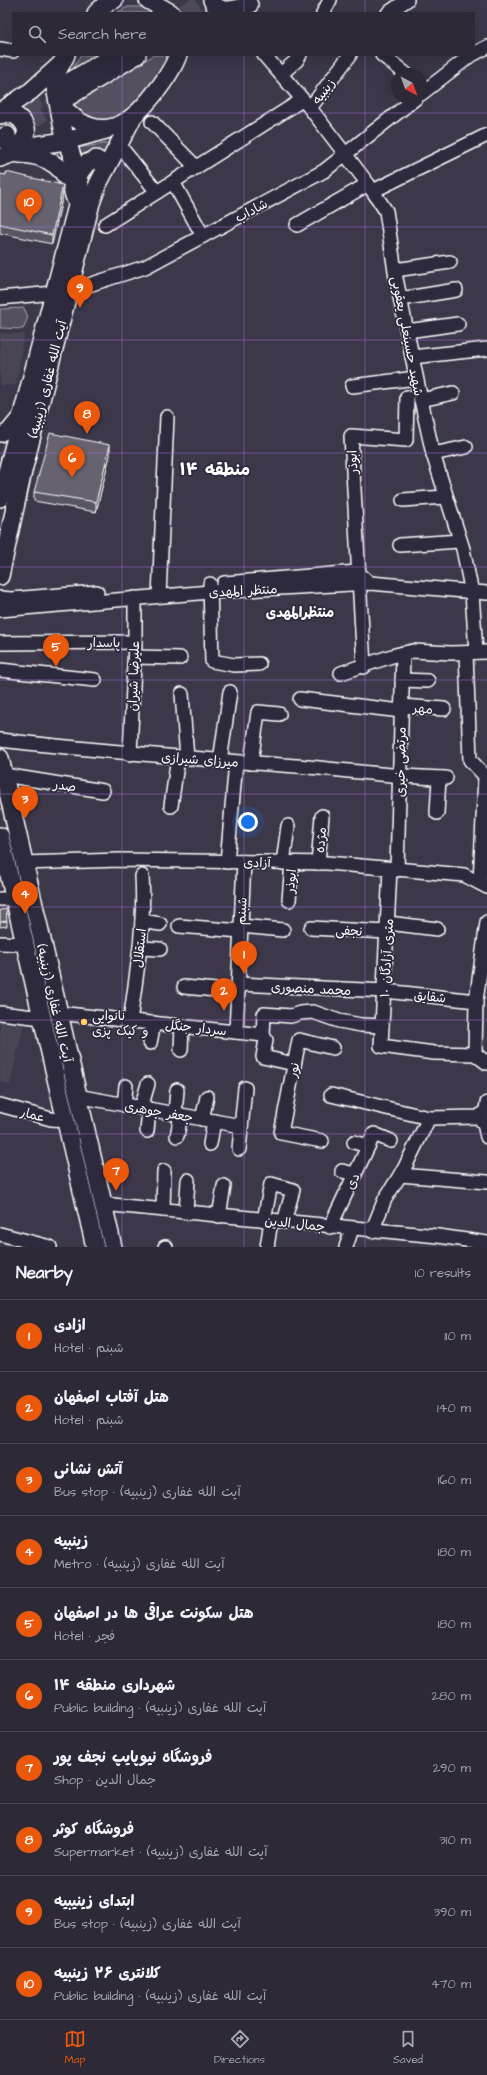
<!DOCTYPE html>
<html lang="en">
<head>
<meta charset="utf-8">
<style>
	:root { --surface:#2d2937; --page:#35313f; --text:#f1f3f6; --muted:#a7a6ad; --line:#484552; --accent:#ea580c }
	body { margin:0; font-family:"Architects Daughter","Playpen Sans Arabic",sans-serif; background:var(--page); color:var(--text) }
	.compass { position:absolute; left:391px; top:68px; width:36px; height:36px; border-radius:50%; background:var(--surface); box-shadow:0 4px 16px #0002; rotate:139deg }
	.you { position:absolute; left:248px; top:822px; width:14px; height:14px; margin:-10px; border:3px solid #fff; border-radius:50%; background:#1a73e8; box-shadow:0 0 0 6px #1a73e833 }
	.badge { display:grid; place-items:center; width:26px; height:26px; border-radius:50%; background:var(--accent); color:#fff; font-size:13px; font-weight:700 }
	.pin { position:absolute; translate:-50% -33px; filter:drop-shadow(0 1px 2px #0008) }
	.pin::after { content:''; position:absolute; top:21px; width:14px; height:12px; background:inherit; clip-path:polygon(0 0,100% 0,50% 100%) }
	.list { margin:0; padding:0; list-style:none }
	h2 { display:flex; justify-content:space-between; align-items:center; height:52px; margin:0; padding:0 16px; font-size:17px }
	h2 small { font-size:13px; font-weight:400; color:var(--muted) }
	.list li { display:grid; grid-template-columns:26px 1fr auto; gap:12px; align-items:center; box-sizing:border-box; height:72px; padding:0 16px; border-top:1px solid var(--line) }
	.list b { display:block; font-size:15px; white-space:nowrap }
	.list p { margin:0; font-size:13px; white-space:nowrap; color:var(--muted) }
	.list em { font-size:13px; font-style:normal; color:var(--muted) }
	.icon { flex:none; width:22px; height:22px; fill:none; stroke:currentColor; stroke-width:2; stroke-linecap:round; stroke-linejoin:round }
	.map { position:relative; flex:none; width:487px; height:1247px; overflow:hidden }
	.search { position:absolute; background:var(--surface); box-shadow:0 4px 16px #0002; left:12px; right:12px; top:12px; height:44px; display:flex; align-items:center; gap:10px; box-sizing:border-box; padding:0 14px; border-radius:0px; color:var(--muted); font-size:15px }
	.sheet { height:772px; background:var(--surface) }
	nav { display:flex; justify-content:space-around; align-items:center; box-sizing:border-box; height:56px; border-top:1px solid var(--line); background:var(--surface); font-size:11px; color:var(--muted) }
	nav a { display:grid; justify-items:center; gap:2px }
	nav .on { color:var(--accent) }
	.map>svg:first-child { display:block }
	.built { fill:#494455 }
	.green { fill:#555060; stroke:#aaa8b0 }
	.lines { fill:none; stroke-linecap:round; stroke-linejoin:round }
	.major-tunnel { stroke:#504b5b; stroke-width:17; stroke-dasharray:17 8; stroke-linecap:butt }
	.minor-casing { stroke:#fff; stroke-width:16 }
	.major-casing { stroke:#fff; stroke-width:20 }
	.minor { stroke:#2f2a3d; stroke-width:13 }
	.major { stroke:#2f2a3d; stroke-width:17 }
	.wall { fill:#585460; stroke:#fff }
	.shaded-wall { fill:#47454e; stroke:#fff }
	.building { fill:#666270; stroke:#fff }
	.grid { fill:none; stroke:#a36bd2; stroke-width:1; stroke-opacity:0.55 }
	.poi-dot { fill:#ffd166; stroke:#2f2a3d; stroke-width:1.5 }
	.labels { text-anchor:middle; stroke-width:3.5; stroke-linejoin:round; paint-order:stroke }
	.street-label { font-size:13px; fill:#fff; stroke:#2f2a3d }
	.poi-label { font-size:13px; fill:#fff; stroke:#2f2a3d; text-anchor:start }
	.neighbourhood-label { font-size:14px; font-weight:bold; fill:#fff; stroke:#2f2a3d }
	.district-label { font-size:17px; font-weight:bold; fill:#fff; stroke:#2f2a3d }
</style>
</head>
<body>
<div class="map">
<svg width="487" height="1247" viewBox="0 0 487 1247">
	<rect width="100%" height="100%" fill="#3c3749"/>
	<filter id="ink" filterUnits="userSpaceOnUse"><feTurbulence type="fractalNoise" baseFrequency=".025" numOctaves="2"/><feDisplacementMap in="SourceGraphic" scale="8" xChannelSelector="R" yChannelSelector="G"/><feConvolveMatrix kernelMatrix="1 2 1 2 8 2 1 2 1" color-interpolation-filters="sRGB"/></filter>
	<g filter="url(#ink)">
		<g class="built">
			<path d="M0,333L24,334L16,385L0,386Z"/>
			<path d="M0,1021L24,1024L10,1085L0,1081Z"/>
		</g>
		<g class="green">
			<path d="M128,7H143L156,13H116Z"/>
			<path d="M81,55H109L65,82Z"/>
			<path d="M154,55H169C164,67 155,78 147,89C142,95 137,105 130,111C110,126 88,122 73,104Z"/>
			<path d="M117,142L107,159L79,162L76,148Z"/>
			<path d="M62,150L71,172L44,151Z"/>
			<path d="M24,308L28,317L23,329L0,328V309Z"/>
		</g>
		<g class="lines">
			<g class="major-tunnel">
				<path d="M184,13L205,0"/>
				<path d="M207,13L230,0"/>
				<path d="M3,121L67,83"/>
				<path d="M7,135L69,97"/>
			</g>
			<defs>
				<g id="minor">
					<path d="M323,13L330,0"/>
					<path d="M388,13L407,0"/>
					<path d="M0,49L13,51"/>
					<path d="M474,54L487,47"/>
					<path d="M264,55L310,108L368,184L386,211L396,278L421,400L433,454L463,549L472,593L476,652"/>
					<path d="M382,55L406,74"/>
					<path d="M281,74L297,60L300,55"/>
					<path d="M421,94L471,55"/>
					<path d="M310,108L350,55"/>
					<path d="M152,122L196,167"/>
					<path d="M119,145L157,192"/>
					<path d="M173,182L203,236"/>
					<path d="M373,191L487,135"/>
					<path d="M105,225L302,100"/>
					<path d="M297,225L368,184"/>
					<path d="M395,270L450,262"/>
					<path d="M70,291L145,267L324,171L416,98"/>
					<path d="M0,298L54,293"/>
					<path d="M401,299L456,290"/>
					<path d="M407,331L458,324"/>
					<path d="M412,357L487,349"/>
					<path d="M352,386L416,378"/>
					<path d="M421,400L453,393"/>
					<path d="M0,435L8,430L21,414"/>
					<path d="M433,454L466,447"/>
					<path d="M403,500L445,497"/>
					<path d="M400,545L460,541"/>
					<path d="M224,583L357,572L370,583"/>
					<path d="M210,584L212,661L234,665L259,664"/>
					<path d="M159,596L167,417"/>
					<path d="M0,598L11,599L97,592"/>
					<path d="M0,610L210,592L370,583L487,593"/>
					<path d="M0,643L135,642"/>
					<path d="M466,653L470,760L485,776L480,883"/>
					<path d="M135,657L180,658"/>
					<path d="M364,667L351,436L406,440L407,397"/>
					<path d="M0,670L95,680"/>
					<path d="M341,673L395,655L413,651L451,653L487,652"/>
					<path d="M402,680L428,681"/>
					<path d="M182,694L187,758"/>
					<path d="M300,699L401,711"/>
					<path d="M401,706L444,709"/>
					<path d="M0,740C98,751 197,759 296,766C346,770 396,777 446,778"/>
					<path d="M130,754L135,642V598"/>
					<path d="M220,761L230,692"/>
					<path d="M251,763L258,712L279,714"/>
					<path d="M4,775L103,791"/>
					<path d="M171,806L178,757"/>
					<path d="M437,813L439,778"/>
					<path d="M227,862L236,762"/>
					<path d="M23,863L120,860L327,863L464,875L487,887"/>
					<path d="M283,863L288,826"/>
					<path d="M318,863L322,816"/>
					<path d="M390,869L381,1046L434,1053L475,1054L487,1063"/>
					<path d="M397,870L403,653"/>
					<path d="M0,899H14"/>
					<path d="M289,900L292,863"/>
					<path d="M142,921L160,924"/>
					<path d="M388,923L437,929"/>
					<path d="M179,926L241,931"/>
					<path d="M241,926L283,930"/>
					<path d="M311,928L387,932"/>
					<path d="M0,943L24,944"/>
					<path d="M140,948L160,949"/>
					<path d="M238,984L385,991L476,1001"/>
					<path d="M184,987L238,992"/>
					<path d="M0,1013L42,1018"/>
					<path d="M58,1013L263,1035"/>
					<path d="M130,1021C137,972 145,924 142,876"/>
					<path d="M236,1032L244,862"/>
					<path d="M150,1043L154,1023"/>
					<path d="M181,1050L182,1026"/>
					<path d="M475,1054L476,1001L487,922"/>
					<path d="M294,1064L263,1057L266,1040L263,1035L264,1014L291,1016L300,1013L313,1012L339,1021L361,1025L382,1026"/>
					<path d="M331,1095L429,1118"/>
					<path d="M77,1096L241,1126"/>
					<path d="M0,1105L51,1119L66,1120"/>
					<path d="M124,1105L126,1086"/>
					<path d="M141,1108L148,1084"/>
					<path d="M175,1114L177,1090"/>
					<path d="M479,1117L484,1124L487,1137"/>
					<path d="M202,1119L207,1097"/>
					<path d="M147,1131L149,1109"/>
					<path d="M177,1136L181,1115"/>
					<path d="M322,1141L281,1133L299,1040L333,1048"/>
					<path d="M354,1142L368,1146"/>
					<path d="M210,1144L214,1121"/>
					<path d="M239,1149L245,1088"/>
					<path d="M342,1171L355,1174"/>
					<path d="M400,1175L487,1182"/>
					<path d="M102,1204L438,1236L487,1243"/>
					<path d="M163,1210L164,1171"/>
					<path d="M186,1212L188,1180"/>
					<path d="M219,1216L224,1186"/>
					<path d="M264,1220L271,1184L293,1190L284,1222"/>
					<path d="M330,1227L374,1134L391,1141"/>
					<path d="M372,1231L385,1199L404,1169L429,1118L479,1117L486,1110L487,1103"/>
					<path d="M0,1234L50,1247"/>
					<path d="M165,1247H166"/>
					<path d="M267,1247L271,1221"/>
					<path d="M346,1247L352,1229"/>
				</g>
				<g id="major">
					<path d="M148,0L171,13"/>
					<path d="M212,0C218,16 236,9 249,5"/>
					<path d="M96,13L109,1L114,0"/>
					<path d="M67,83L114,55"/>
					<path d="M70,96L137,55"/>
					<path d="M58,101C89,140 120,136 150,99C161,86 172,71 178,55"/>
					<path d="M0,112L31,91L61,64"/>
					<path d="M0,115C3,114 7,113 10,114C19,115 30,127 25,137C22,144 14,148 8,152"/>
					<path d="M0,139L7,135"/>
					<path d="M19,154C49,155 68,168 75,199"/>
					<path d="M0,158L37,145L66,141L106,130"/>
					<path d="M78,175L87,163L96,159L102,163L106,169"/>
					<path d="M0,498L77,206L80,185L77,171L64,133L55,87V76L66,55"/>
					<path d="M0,576L23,471L91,203L98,184L132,119"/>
					<path d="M0,758L113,1247"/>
					<path d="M0,836L95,1247"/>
				</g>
			</defs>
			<use href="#minor" class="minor-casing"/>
			<use href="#major" class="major-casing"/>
			<use href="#minor" class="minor"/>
			<use href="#major" class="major"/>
		</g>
		<g class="wall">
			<path d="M0,174L63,194L52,244L0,233Z"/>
			<path d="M110,455L96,512L34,501V492Z"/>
			<path d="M0,910L7,921V926L0,927Z"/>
		</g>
		<g class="shaded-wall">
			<path d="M63,185V194L52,244V235Z"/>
			<path d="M110,445V455L96,512V502Z"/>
		</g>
		<g class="building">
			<path d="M6,172L63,185L52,235L0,224V174L6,175Z"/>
			<path d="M50,433L110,445L96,502L34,492Z"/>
			<path d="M6,909L7,921L0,922V910Z"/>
		</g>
	</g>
	<path class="grid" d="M122,0V13M244,0V13M365,0V13M122,55V1247M244,55V1247M365,55V1247M0,113H487M0,227H487M0,340H487M0,453H487M0,567H487M0,680H487M0,794H487M0,907H487M0,1020H487M0,1134H487"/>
	<circle class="poi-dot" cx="84" cy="1022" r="4"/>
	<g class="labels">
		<g class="street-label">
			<text transform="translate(323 91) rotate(-53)" y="5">زینبیه</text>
			<text transform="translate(251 210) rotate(-28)" y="5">شاداب</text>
			<text transform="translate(408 336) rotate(79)" y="5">شهید حسینعلی یعقوبی</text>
			<text transform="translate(47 379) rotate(-76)" y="5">آیت الله غفاری (زینبیه)</text>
			<text transform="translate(352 462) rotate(-93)" y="5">ابوذر</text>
			<text transform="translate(243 590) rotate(-3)" y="5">منتظر المهدی</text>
			<text x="104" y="647">پاسدار</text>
			<text transform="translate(133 676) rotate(-88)" y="5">علیرضا شیران</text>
			<text transform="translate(423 708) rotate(5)" y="5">مهر</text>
			<text transform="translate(200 759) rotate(4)" y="5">میرزای شیرازی</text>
			<text transform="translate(400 762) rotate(-89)" y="5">مرتضی خیری</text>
			<text transform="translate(65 785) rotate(9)" y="5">صدر</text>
			<text transform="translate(320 840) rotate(-85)" y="5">مژده</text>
			<text transform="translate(257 862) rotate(1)" y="5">آزادی</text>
			<text transform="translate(290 881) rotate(-85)" y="5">ابوذر</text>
			<text transform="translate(241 911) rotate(-87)" y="5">شبنم</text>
			<text transform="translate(349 930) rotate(3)" y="5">نجفی</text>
			<text transform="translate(139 948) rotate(-84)" y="5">استقلال</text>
			<text transform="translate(386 958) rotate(-87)" y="5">۱۰ متری آزادگان</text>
			<text transform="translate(311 988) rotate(3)" y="5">محمد منصوری</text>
			<text transform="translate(430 996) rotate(6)" y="5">شقایق</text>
			<text transform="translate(55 1003) rotate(77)" y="5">آیت الله غفاری (زینبیه)</text>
			<text transform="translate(196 1027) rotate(6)" y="5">سردار جنگل</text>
			<text transform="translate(293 1070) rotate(-79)" y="5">نور</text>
			<text transform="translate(159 1111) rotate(10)" y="5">جعفر جوهری</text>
			<text transform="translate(33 1114) rotate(14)" y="5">عمار</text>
			<text transform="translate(352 1181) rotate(-65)" y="5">دی</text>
			<text transform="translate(295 1223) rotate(6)" y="5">جمال الدین</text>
		</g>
		<g class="poi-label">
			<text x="92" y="1020">نانوایی<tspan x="92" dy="15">و کیک پزی</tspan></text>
		</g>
		<g class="neighbourhood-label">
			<text x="300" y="617">منتظرالمهدی</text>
		</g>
		<g class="district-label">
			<text x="215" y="475">منطقه ۱۴</text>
		</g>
	</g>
</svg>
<svg class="compass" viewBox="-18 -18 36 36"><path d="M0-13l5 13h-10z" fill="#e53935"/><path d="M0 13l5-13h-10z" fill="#a7a6ad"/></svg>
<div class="you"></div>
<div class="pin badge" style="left:244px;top:974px">1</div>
<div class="pin badge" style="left:224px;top:1011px">2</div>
<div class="pin badge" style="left:25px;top:819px">3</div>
<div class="pin badge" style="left:25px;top:914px">4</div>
<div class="pin badge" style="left:56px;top:667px">5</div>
<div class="pin badge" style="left:72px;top:478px">6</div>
<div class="pin badge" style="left:116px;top:1191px">7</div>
<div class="pin badge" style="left:87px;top:434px">8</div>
<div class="pin badge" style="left:80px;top:308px">9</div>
<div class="pin badge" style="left:29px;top:222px">10</div>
<div class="search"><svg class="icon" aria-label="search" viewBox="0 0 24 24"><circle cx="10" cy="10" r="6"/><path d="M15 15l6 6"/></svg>Search here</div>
</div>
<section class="sheet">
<h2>Nearby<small>10 results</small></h2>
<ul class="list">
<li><span class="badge">1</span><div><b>ازادی</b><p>Hotel · شبنم</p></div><em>110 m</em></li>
<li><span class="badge">2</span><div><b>هتل آفتاب اصفهان</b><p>Hotel · شبنم</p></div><em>140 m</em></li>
<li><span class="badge">3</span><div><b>آتش نشانی</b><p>Bus stop · آیت الله غفاری (زینبیه)</p></div><em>160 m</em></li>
<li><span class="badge">4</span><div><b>زینبیه</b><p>Metro · آیت الله غفاری (زینبیه)</p></div><em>180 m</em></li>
<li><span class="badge">5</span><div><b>هتل سکونت عراقی ها در اصفهان</b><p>Hotel · فجر</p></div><em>180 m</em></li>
<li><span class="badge">6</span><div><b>شهرداری منطقه ۱۴</b><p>Public building · آیت الله غفاری (زینبیه)</p></div><em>280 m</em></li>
<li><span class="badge">7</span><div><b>فروشگاه نیوپایپ نجف پور</b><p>Shop · جمال الدین</p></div><em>290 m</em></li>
<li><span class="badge">8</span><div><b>فروشگاه کوثر</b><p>Supermarket · آیت الله غفاری (زینبیه)</p></div><em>310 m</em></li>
<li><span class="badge">9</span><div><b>ابتدای زینیبیه</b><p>Bus stop · آیت الله غفاری (زینبیه)</p></div><em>390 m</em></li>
<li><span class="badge">10</span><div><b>کلانتری ۲۶ زینبیه</b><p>Public building · آیت الله غفاری (زینبیه)</p></div><em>470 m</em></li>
</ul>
</section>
<nav>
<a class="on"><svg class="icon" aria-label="map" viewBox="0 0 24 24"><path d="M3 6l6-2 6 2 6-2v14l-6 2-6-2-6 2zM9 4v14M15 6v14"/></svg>Map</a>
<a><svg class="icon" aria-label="directions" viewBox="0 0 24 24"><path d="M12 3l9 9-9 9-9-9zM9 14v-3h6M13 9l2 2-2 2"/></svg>Directions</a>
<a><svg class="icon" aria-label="saved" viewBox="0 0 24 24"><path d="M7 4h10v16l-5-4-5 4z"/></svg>Saved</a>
</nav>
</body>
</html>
